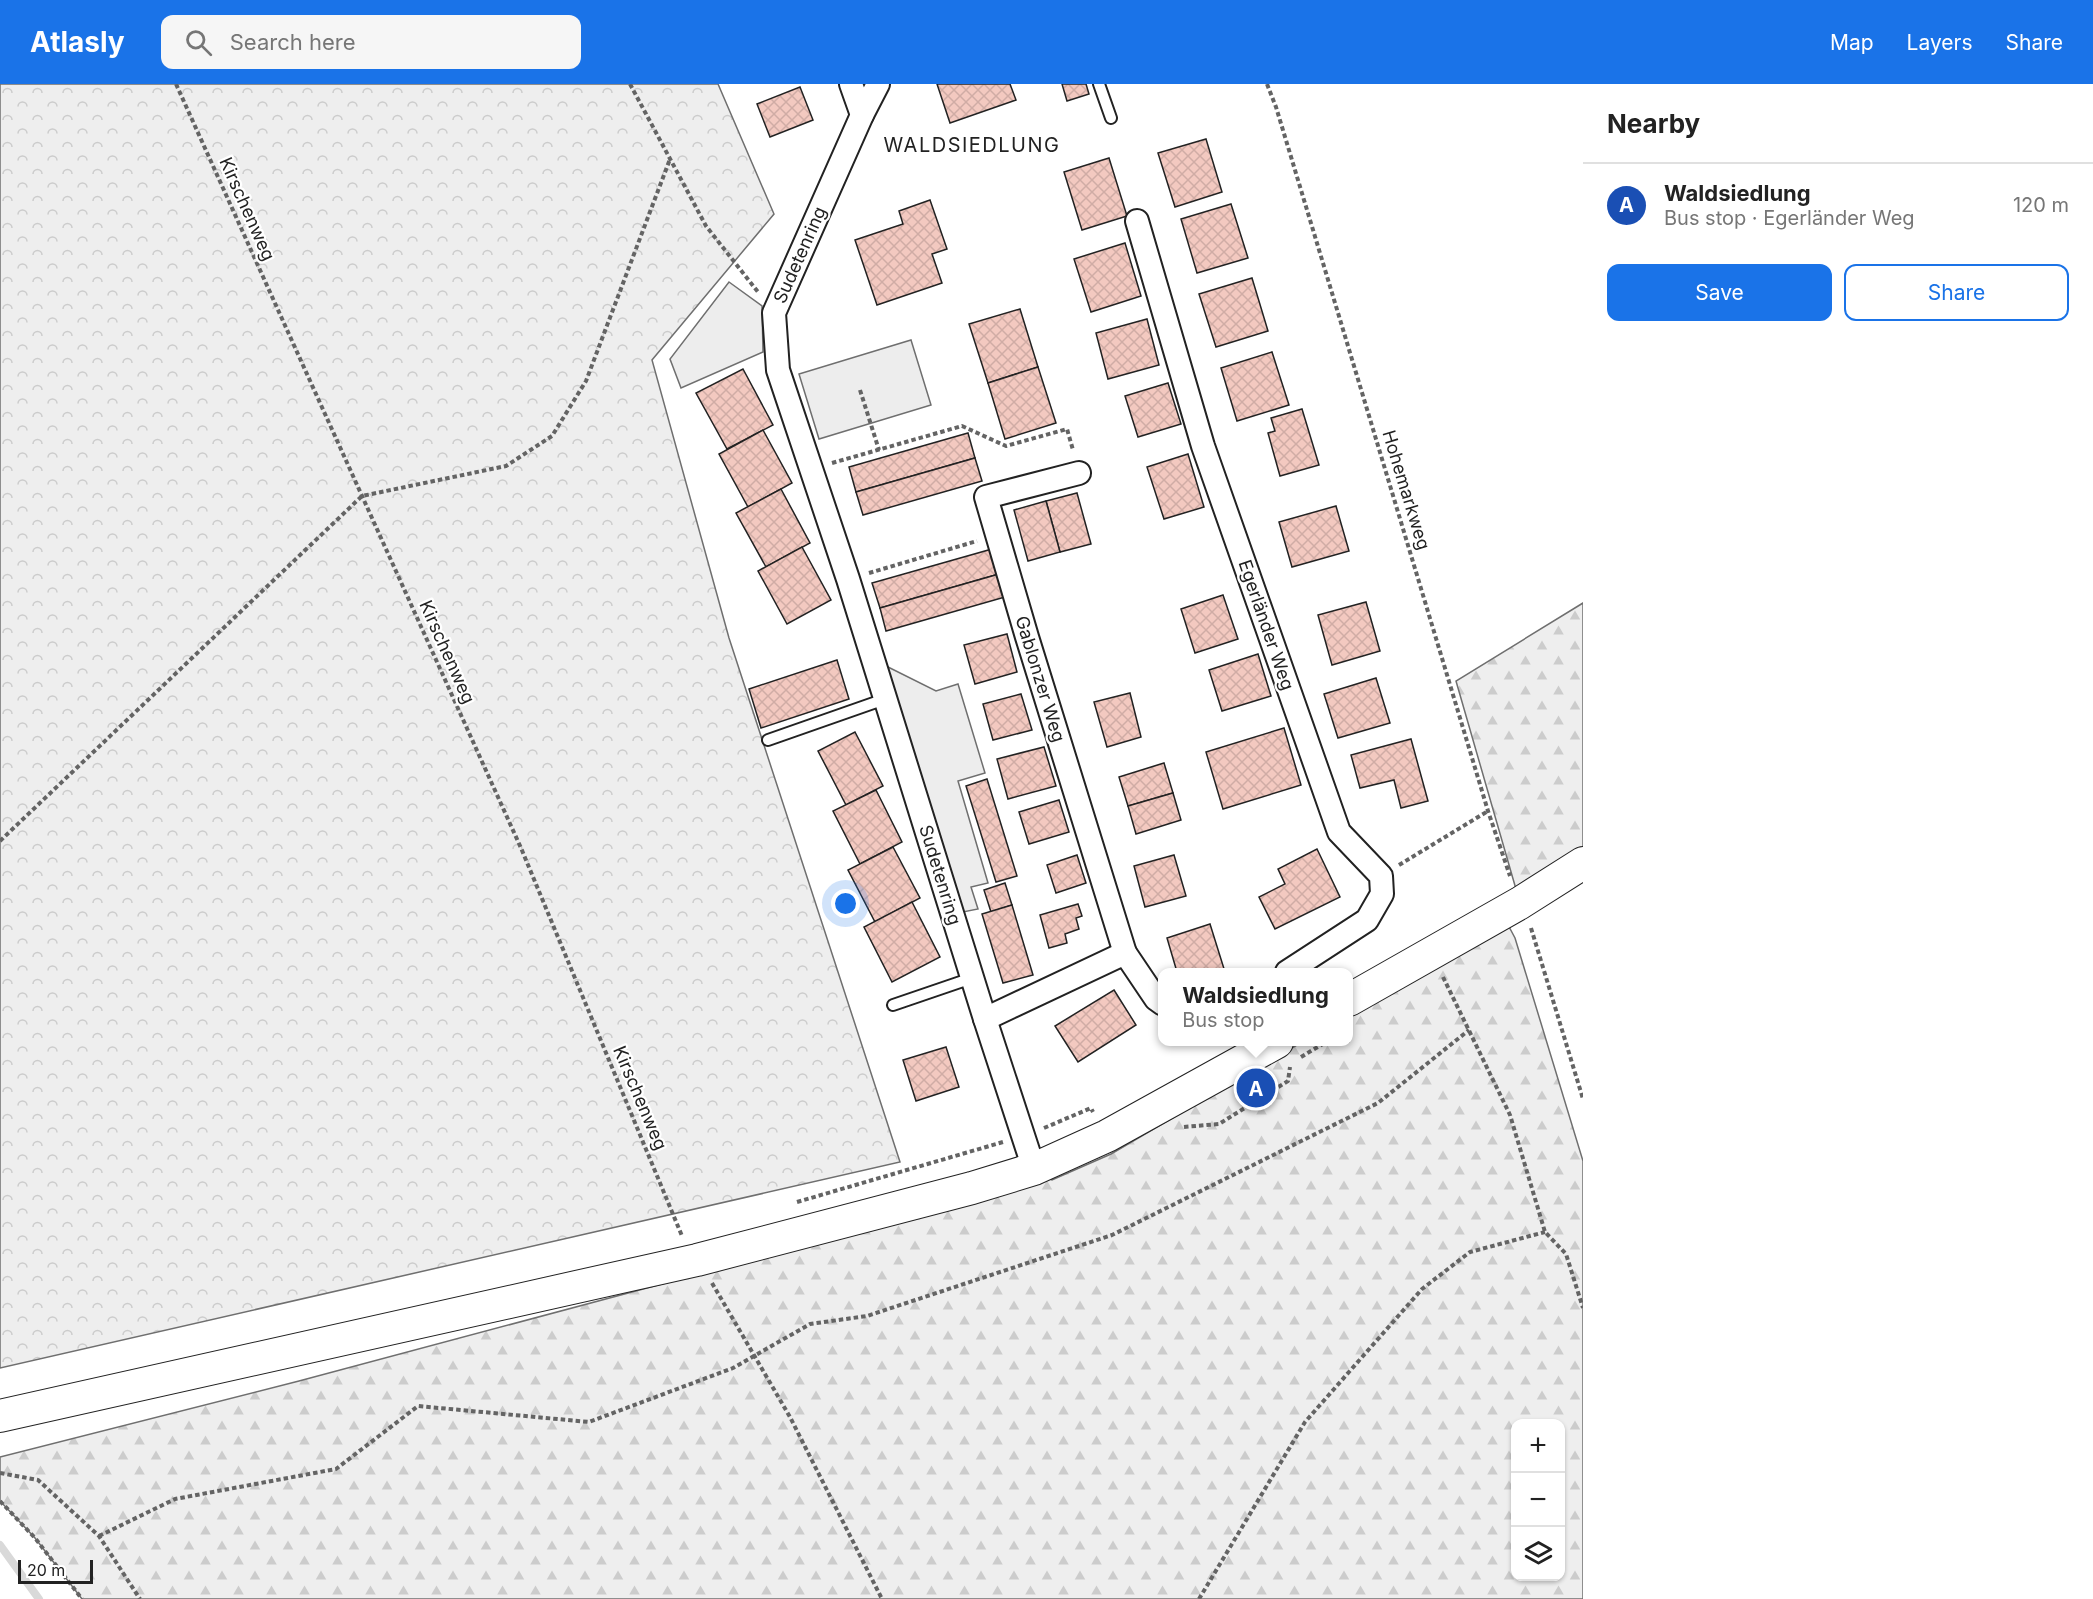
<!DOCTYPE html>
<html lang="en">
<head>
<meta charset="utf-8">
<style>
	:root { --surface:#fff; --page:#f6f6f6; --text:#222; --muted:#767676; --line:#e0e0e0; --accent:#1a73e8 }
	body { margin:0; font-family:Inter,sans-serif; background:var(--page); color:var(--text) }
	.controls { position:absolute; right:18px; bottom:18px; display:grid; overflow:hidden; border-radius:12px; box-shadow:0 2px 4px #0004 }
	.controls button { width:54px; height:54px; display:grid; place-items:center; padding:0; border:0; border-bottom:2px solid var(--line); background:var(--surface); color:var(--text); font:30px sans-serif }
	.scale { position:absolute; left:18px; bottom:15px; width:75px; box-sizing:border-box; padding-left:6px; border:3px solid #222; border-top:0; font-size:16px; line-height:21px; white-space:nowrap; color:#222; -webkit-text-stroke:4px #fff; paint-order:stroke }
	.you { position:absolute; left:846px; top:820px; width:21px; height:21px; margin:-15px; border:4px solid #fff; border-radius:50%; background:#1a73e8; box-shadow:0 0 0 9px #1a73e833 }
	.badge { display:grid; place-items:center; width:39px; height:39px; border-radius:50%; background:var(--accent); color:#fff; font-size:20px; font-weight:700 }
	.pin { position:absolute; translate:-50% -50%; border:3px solid #fff; box-shadow:0 2px 6px #0006 }
	.popup { position:absolute; left:1158px; top:884px; width:195px; height:78px; box-sizing:border-box; display:grid; place-content:center; border-radius:12px; background:var(--surface); filter:drop-shadow(0 2px 4px #0005); font-size:20px; white-space:nowrap; color:var(--muted) }
	.popup b { font-size:22px; color:var(--text) }
	.popup::after { content:''; position:absolute; left:50%; top:100%; margin-left:-12px; border:12px solid transparent; border-top-color:var(--surface) }
	.list { margin:0; padding:0; list-style:none }
	h2 { display:flex; justify-content:space-between; align-items:center; height:78px; margin:0; padding:0 24px; font-size:26px }
	h2 small { font-size:20px; font-weight:400; color:var(--muted) }
	.list li { display:grid; grid-template-columns:39px 1fr auto; gap:18px; align-items:center; box-sizing:border-box; height:84px; padding:0 24px; border-top:2px solid var(--line) }
	.list b { display:block; font-size:22px; white-space:nowrap }
	.list p { margin:0; font-size:20px; white-space:nowrap; color:var(--muted) }
	.list em { font-size:20px; font-style:normal; color:var(--muted) }
	.actions { display:flex; gap:12px; padding:18px 24px }
	.actions a { flex:1; padding:14px 0; border:2px solid var(--accent); border-radius:12px; text-align:center; font-size:21px; color:var(--accent) }
	.actions .main { background:var(--accent); color:#fff }
	.icon { flex:none; width:33px; height:33px; fill:none; stroke:currentColor; stroke-width:2; stroke-linecap:round; stroke-linejoin:round }
	.map { position:relative; flex:none; width:1583px; height:1515px; overflow:hidden }
	header { display:flex; align-items:center; gap:36px; box-sizing:border-box; height:84px; padding:0 30px; background:var(--accent); color:#fff }
	header strong { font-size:28px }
	nav { display:flex; gap:33px; margin-inline-start:auto; font-size:21px }
	.search { width:420px; height:54px; background:var(--page); display:flex; align-items:center; gap:15px; box-sizing:border-box; padding:0 21px; border-radius:12px; color:var(--muted); font-size:22px }
	main { display:flex }
	aside { flex:1; background:var(--surface) }
	.map>svg:first-child { display:block }
	.forest { fill:url(#forest-firs); stroke:#6f6f6f; stroke-width:1.5; fill-rule:evenodd }
	.park { fill:url(#park-crowns); stroke:#6f6f6f; stroke-width:1.5 }
	.parking { fill:#ededed; stroke:#6f6f6f; stroke-width:1.5 }
	.lines { fill:none; stroke-linecap:round; stroke-linejoin:round }
	.stream { stroke:#d9d9d9; stroke-width:8 }
	.building { fill:url(#building-cross-hatch); stroke:#222; stroke-width:1.5 }
	.service-casing { stroke:#222; stroke-width:14 }
	.minor-casing { stroke:#222; stroke-width:26 }
	.secondary-casing { stroke:#222; stroke-width:34 }
	.path { stroke:#646464; stroke-width:4; stroke-dasharray:4.5 3; stroke-linecap:butt }
	.service { stroke:#fff; stroke-width:10 }
	.minor { stroke:#fff; stroke-width:22 }
	.secondary { stroke:#fff; stroke-width:32 }
	.labels { text-anchor:middle; stroke-width:4.5; stroke-linejoin:round; paint-order:stroke }
	.street-label { font-size:18px; fill:#222; stroke:#fff }
	.neighbourhood-label { font-size:20px; letter-spacing:1.5px; fill:#222; stroke:#fff }
</style>
</head>
<body>
<header>
<strong>Atlasly</strong>
<div class="search"><svg class="icon" aria-label="search" viewBox="0 0 24 24"><circle cx="10" cy="10" r="6"/><path d="M15 15l6 6"/></svg>Search here</div>
<nav><a>Map</a><a>Layers</a><a>Share</a></nav>
</header>
<main>
<div class="map">
<svg width="1583" height="1515" viewBox="0 0 1583 1515">
	<defs>
		<pattern id="forest-firs" width="22" height="20" patternUnits="userSpaceOnUse" patternTransform="scale(1.5)"><rect width="22" height="20" fill="#eee"/><path d="M5 1l3.5 6h-7zM16 11l3.5 6h-7z" fill="#ccc"/></pattern>
		<pattern id="park-crowns" width="20" height="18" patternUnits="userSpaceOnUse" patternTransform="scale(1.5)"><rect width="20" height="18" fill="#eee"/><path d="M2 6a3 3 0 1 1 6 0M12 15a3 3 0 1 1 6 0" fill="none" stroke="#ccc"/></pattern>
		<pattern id="building-cross-hatch" width="8" height="8" patternUnits="userSpaceOnUse" patternTransform="scale(1.5)"><rect width="8" height="8" fill="#f3c9c0"/><path d="M0 0l8 8M0 8l8-8" fill="none" stroke="#d0aca5"/></pattern>
	</defs>
	<rect width="100%" height="100%" fill="#fff"/>
	<g class="forest">
		<path d="M1583,519V779L1520,819L1456,597Z"/>
		<path d="M1507,839L1515,854L1583,1077V1515H82L35,1454L0,1417V1373L299,1297L1021,1104L1045,1093L1052,1096L1111,1070L1302,958H1349V930ZM1516,1340H1560V1492H1516Z"/>
	</g>
	<path class="park" d="M0,0H718L774,130L652,276L729,554L900,1078L0,1284Z"/>
	<g class="parking">
		<path d="M729,198L762,222L763,268L681,304L670,275Z"/>
		<path d="M911,256L931,321L819,355L799,290Z"/>
		<path d="M886,582L936,607L958,600L985,689L958,697L988,799L971,803L978,825L963,828Z"/>
	</g>
	<g class="lines">
		<path class="stream" d="M0,1461L39,1515"/>
	</g>
	<g class="building">
		<path d="M937,0H1010L1016,16L950,39Z"/>
		<path d="M1062,0H1086L1089,10L1067,17Z"/>
		<path d="M800,3L813,36L770,53L757,20Z"/>
		<path d="M1206,55L1222,108L1175,123L1158,69Z"/>
		<path d="M1109,74L1127,132L1082,146L1064,88Z"/>
		<path d="M930,116L947,165L932,170L942,199L877,221L855,156L903,140L899,127Z"/>
		<path d="M1231,120L1248,174L1197,189L1181,135Z"/>
		<path d="M1125,159L1141,212L1091,228L1074,175Z"/>
		<path d="M1252,194L1268,247L1216,263L1199,210Z"/>
		<path d="M1020,225L1038,283L988,299L969,240Z"/>
		<path d="M1147,235L1159,281L1108,295L1096,249Z"/>
		<path d="M1272,268L1289,321L1237,337L1221,284Z"/>
		<path d="M1038,283L1056,339L1005,355L988,299Z"/>
		<path d="M743,285L773,341L727,365L696,309Z"/>
		<path d="M1168,299L1181,340L1138,353L1125,312Z"/>
		<path d="M1302,325L1319,381L1280,392L1268,349L1275,347L1271,334Z"/>
		<path d="M763,346L792,399L748,423L719,370Z"/>
		<path d="M968,349L975,374L856,408L849,383Z"/>
		<path d="M1188,370L1204,423L1164,435L1147,383Z"/>
		<path d="M975,374L982,397L863,431L856,408Z"/>
		<path d="M781,405L810,459L766,483L736,429Z"/>
		<path d="M1077,409L1091,460L1060,468L1046,417Z"/>
		<path d="M1046,417L1060,468L1028,477L1014,426Z"/>
		<path d="M1336,422L1349,467L1292,483L1279,438Z"/>
		<path d="M802,463L831,516L787,540L758,487Z"/>
		<path d="M992,465L999,490L880,524L872,499Z"/>
		<path d="M999,490L1005,513L886,547L880,524Z"/>
		<path d="M1223,511L1238,555L1195,569L1181,525Z"/>
		<path d="M1366,518L1380,567L1332,581L1318,531Z"/>
		<path d="M1007,550L1017,588L975,600L964,561Z"/>
		<path d="M1258,570L1271,612L1222,627L1209,586Z"/>
		<path d="M837,576L849,615L761,644L749,605Z"/>
		<path d="M1376,594L1390,639L1338,654L1324,610Z"/>
		<path d="M1130,609L1141,653L1107,663L1094,618Z"/>
		<path d="M1021,610L1032,646L993,656L983,620Z"/>
		<path d="M1284,644L1301,701L1223,725L1206,668Z"/>
		<path d="M855,648L883,702L846,721L818,667Z"/>
		<path d="M1411,655L1428,717L1401,724L1394,696L1360,704L1351,671Z"/>
		<path d="M1044,663L1056,702L1008,715L997,675Z"/>
		<path d="M1164,679L1173,709L1128,722L1119,693Z"/>
		<path d="M987,695L1017,792L996,798L966,702Z"/>
		<path d="M876,706L902,758L860,780L833,727Z"/>
		<path d="M1173,709L1181,736L1136,750L1128,722Z"/>
		<path d="M1059,716L1069,748L1029,760L1019,728Z"/>
		<path d="M893,763L920,814L875,838L848,786Z"/>
		<path d="M1317,765L1340,813L1275,845L1259,813L1285,800L1278,785Z"/>
		<path d="M1077,771L1086,799L1056,809L1047,781Z"/>
		<path d="M1174,771L1186,812L1145,823L1134,782Z"/>
		<path d="M1005,799L1012,821L991,828L984,806Z"/>
		<path d="M912,818L940,873L892,898L864,843Z"/>
		<path d="M1078,820L1082,832L1076,834L1079,845L1065,850L1067,859L1049,864L1040,831Z"/>
		<path d="M1012,821L1033,891L1003,899L982,830Z"/>
		<path d="M1210,840L1225,888H1177L1167,854Z"/>
		<path d="M1114,906L1136,941L1078,978L1055,942Z"/>
		<path d="M946,963L959,1003L916,1017L903,976Z"/>
	</g>
	<g class="lines">
		<defs>
			<g id="service">
				<path d="M1099,0L1111,34"/>
				<path d="M768,656L885,615"/>
				<path d="M893,921L972,894"/>
			</g>
			<g id="minor">
				<path d="M851,0L862,31L878,0"/>
				<path d="M862,31L774,229L778,286L848,495L985,935L1034,1085"/>
				<path d="M1137,137L1203,362L1339,748L1381,792L1382,810L1367,836L1287,888"/>
				<path d="M1079,389L986,413L1027,553L1125,869"/>
				<path d="M985,935L1125,869L1156,915L1163,920"/>
			</g>
			<g id="secondary">
				<path d="M1349,916L1520,819L1583,779"/>
				<path d="M0,1332L697,1176L972,1104L1034,1085L1107,1052L1277,958"/>
			</g>
		</defs>
		<use href="#service" class="service-casing"/>
		<use href="#minor" class="minor-casing"/>
		<use href="#secondary" class="secondary-casing"/>
		<g class="path">
			<path d="M176,0L521,764L682,1152"/>
			<path d="M630,0L706,142L758,208"/>
			<path d="M1267,0L1276,23L1488,727L1510,792"/>
			<path d="M860,306L879,366"/>
			<path d="M832,379L962,342L1006,362L1067,345L1073,366"/>
			<path d="M869,489L977,457"/>
			<path d="M0,757L362,412L506,382L552,352L586,297L670,75"/>
			<path d="M1399,781L1488,727"/>
			<path d="M1531,844L1583,1015"/>
			<path d="M1443,893L1510,1031L1545,1148L1566,1170L1583,1224"/>
			<path d="M1301,973L1326,958"/>
			<path d="M1267,993L1275,1005"/>
			<path d="M1184,1043L1219,1040L1288,997L1290,983"/>
			<path d="M1044,1044L1091,1024L1093,1028"/>
			<path d="M797,1118L1003,1058"/>
			<path d="M712,1199L790,1333L882,1515"/>
			<path d="M0,1389L38,1396L99,1452L140,1515"/>
			<path d="M0,1417L35,1454L82,1515"/>
			<path d="M99,1452L175,1415L336,1385L418,1322L589,1338L733,1284L810,1240L867,1232L1112,1151L1378,1019L1469,946"/>
			<path d="M1199,1515L1305,1338L1422,1205L1470,1168L1545,1148"/>
		</g>
		<use href="#service" class="service"/>
		<use href="#minor" class="minor"/>
		<use href="#secondary" class="secondary"/>
	</g>
	<g class="labels">
		<g class="street-label">
			<text transform="translate(247 125) rotate(66)" y="6">Kirschenweg</text>
			<text transform="translate(800 171) rotate(-66)" y="6">Sudetenring</text>
			<text transform="translate(1406 406) rotate(73)" y="6">Hohemarkweg</text>
			<text transform="translate(1266 541) rotate(71)" y="6">Egerländer Weg</text>
			<text transform="translate(447 568) rotate(66)" y="6">Kirschenweg</text>
			<text transform="translate(1040 595) rotate(73)" y="6">Gablonzer Weg</text>
			<text transform="translate(940 791) rotate(73)" y="6">Sudetenring</text>
			<text transform="translate(640 1014) rotate(67)" y="6">Kirschenweg</text>
		</g>
		<g class="neighbourhood-label">
			<text x="972" y="68">WALDSIEDLUNG</text>
		</g>
	</g>
</svg>
<div class="controls">
<button>+</button>
<button>−</button>
<button><svg class="icon" aria-label="layers" viewBox="0 0 24 24"><path d="M12 4l9 5-9 5-9-5zM3 14l9 5 9-5"/></svg></button>
</div>
<div class="scale">20 m</div>
<div class="you"></div>
<div class="pin badge" style="left:1256px;top:1004px;background:#1a4fb4">A</div>
<div class="popup"><b>Waldsiedlung</b>Bus stop</div>
</div>
<aside>
<h2>Nearby<small></small></h2>
<ul class="list">
<li><span class="badge" style="background:#1a4fb4">A</span><div><b>Waldsiedlung</b><p>Bus stop · Egerländer Weg</p></div><em>120 m</em></li>
</ul>
<div class="actions"><a class="main">Save</a><a>Share</a></div>
</aside>
</main>
</body>
</html>
